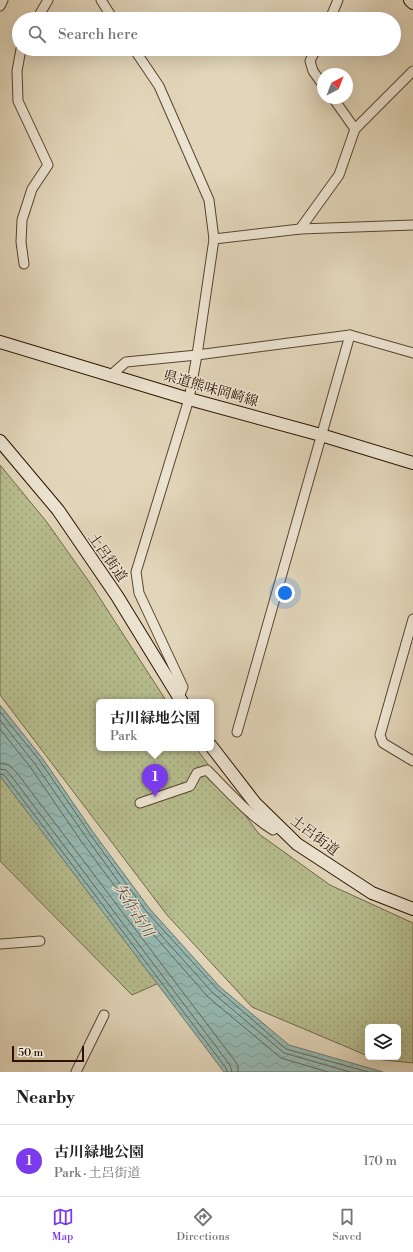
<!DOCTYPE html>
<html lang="en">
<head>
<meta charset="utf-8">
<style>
	:root { --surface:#fff; --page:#f6f6f6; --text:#202124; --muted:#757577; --line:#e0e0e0; --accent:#7c3aed }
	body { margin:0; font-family:"Libre Bodoni","Noto Serif JP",serif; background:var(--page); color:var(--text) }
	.controls { position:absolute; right:12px; bottom:12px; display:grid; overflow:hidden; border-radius:6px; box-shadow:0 4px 16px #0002 }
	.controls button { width:36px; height:36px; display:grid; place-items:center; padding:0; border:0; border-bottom:1px solid var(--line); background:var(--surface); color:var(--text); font:20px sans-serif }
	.compass { position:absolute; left:317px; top:68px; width:36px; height:36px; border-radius:50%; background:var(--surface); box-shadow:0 4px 16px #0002; rotate:42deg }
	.scale { position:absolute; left:12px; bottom:10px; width:72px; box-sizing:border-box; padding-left:4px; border:2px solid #2d1201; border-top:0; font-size:11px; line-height:14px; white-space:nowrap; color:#2d1201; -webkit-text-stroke:3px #ece4d2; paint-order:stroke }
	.you { position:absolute; left:285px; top:593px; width:14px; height:14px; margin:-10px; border:3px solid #fff; border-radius:50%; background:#1a73e8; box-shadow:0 0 0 6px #1a73e833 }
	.badge { display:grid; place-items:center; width:26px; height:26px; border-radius:50%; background:var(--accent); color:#fff; font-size:13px; font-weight:700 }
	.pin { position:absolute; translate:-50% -33px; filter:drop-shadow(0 1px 2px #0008) }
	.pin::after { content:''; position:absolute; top:21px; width:14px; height:12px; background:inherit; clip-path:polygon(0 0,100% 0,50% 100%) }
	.popup { position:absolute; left:96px; top:699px; width:118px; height:52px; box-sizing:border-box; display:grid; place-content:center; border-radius:6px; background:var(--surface); filter:drop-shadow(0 1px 3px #0005); font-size:13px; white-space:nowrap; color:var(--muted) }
	.popup b { font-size:15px; color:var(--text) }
	.popup::after { content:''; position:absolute; left:50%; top:100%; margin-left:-8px; border:8px solid transparent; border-top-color:var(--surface) }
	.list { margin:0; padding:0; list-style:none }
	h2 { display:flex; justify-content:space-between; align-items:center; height:52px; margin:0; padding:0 16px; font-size:17px }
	h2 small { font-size:13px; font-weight:400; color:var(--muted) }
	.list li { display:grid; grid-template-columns:26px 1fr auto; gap:12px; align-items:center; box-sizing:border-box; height:72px; padding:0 16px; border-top:1px solid var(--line) }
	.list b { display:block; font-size:15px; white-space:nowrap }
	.list p { margin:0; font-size:13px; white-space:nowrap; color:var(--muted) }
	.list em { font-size:13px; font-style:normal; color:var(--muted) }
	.icon { flex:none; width:22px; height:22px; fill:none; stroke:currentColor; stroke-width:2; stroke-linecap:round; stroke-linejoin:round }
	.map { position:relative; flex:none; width:413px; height:1072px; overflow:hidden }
	.search { position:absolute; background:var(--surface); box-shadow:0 4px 16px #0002; left:12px; right:12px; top:12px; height:44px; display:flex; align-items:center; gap:10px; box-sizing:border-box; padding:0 14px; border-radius:22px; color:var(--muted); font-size:15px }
	.sheet { height:124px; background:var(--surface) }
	nav { display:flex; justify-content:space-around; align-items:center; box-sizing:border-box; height:56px; border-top:1px solid var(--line); background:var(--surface); font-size:11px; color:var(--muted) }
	nav a { display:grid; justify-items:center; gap:2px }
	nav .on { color:var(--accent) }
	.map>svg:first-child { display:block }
	.park { fill:url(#park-dots); stroke:#726848 }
	.water { fill:url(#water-waves); stroke:#6b766c }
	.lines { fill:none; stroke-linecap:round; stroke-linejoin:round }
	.shore { stroke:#61665a; stroke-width:1 }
	.street-casing { stroke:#5a432f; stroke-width:11 }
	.secondary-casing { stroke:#2d1201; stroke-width:14 }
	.street { stroke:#ece4d2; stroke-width:9 }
	.secondary { stroke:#ece4d2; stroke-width:12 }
	.labels { text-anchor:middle; stroke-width:3; stroke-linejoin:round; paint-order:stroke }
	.street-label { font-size:14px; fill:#2d1201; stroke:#ece4d2 }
	.water-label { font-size:15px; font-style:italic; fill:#514c3f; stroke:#ece4d2 }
</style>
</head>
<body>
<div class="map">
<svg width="413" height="1072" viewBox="0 0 413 1072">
	<defs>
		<pattern id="park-dots" width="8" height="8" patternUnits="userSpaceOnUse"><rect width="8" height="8" fill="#b6bd8e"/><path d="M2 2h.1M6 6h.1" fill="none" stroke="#9da179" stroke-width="1.8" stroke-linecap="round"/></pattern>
		<pattern id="water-waves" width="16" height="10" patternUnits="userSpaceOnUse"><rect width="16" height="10" fill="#95b9b3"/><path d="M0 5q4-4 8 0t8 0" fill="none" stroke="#819e98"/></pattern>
	</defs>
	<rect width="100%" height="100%" fill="#e2d6ba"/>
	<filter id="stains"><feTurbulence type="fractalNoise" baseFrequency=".005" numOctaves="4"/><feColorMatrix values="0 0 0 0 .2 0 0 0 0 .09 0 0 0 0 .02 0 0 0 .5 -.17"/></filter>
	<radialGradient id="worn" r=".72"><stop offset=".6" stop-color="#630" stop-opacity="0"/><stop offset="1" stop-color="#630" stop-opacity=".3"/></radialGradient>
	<g class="park">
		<path d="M0,465L46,521L90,583L167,702H99V748H196L259,834L330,885L413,923V1063L375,1059L371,1057H398V1027H368V1056L252,1007L167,915L0,695Z"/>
		<path d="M0,753L159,983L132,995L0,861Z"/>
	</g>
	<path class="water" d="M0,705L43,759L93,832L149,908L220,987L289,1045L383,1072H224L0,776Z"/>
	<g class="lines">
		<g class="shore">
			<path d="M0,712L40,761L90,834L146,911L217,989L286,1049L368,1072"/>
			<path d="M0,720L35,764L86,837L142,914L213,993L284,1053L350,1072"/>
			<path d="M0,729L31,768L81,841L138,917L208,997L281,1058L328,1072"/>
			<path d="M0,763L9,765L17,773L235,1061L238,1066V1072"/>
			<path d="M0,769L6,770L12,777L230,1065L232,1072"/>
			<path d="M0,774L4,775L8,780L226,1068L227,1072"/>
		</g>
		<defs>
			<g id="street">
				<path d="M101,0L113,19"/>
				<path d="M0,6L3,0"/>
				<path d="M37,19L48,0"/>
				<path d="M330,19L338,0"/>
				<path d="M21,49L17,71L18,101L48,165L32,189L22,220L21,242L24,264"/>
				<path d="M134,49L159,86L209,200L214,239L197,355L189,399L136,572L139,593L183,687L179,697"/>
				<path d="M316,49L310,61L313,71L323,85"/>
				<path d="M333,98L355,129"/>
				<path d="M300,229L339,175L355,129L413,71"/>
				<path d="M214,239L300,229L413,225"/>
				<path d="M111,375L126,362L197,355L350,335L413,353"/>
				<path d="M413,619L380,735L383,743L413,761"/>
				<path d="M237,732L350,335"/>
				<path d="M140,803L190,786L197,773L207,770C227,790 250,816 273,830L279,826"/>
				<path d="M0,944L40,941"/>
				<path d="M76,1072L104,1015"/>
			</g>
			<g id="secondary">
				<path d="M410,0L413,3"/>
				<path d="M0,342L189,399L321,435L413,463"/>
				<path d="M0,441L58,510L117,596L182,702"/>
				<path d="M211,746L255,803L297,844L372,893L413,909"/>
			</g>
		</defs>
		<use href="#street" class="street-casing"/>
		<use href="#secondary" class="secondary-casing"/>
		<use href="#street" class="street"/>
		<use href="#secondary" class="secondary"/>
	</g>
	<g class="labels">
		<g class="street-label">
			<text transform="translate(211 388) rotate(16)" y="5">県道熊味岡崎線</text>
			<text transform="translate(108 557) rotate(55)" y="5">土呂街道</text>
			<text transform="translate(315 835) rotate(37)" y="5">土呂街道</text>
		</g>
		<g class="water-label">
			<text transform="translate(134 910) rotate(58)" y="5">矢作古川</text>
		</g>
	</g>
	<rect width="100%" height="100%" filter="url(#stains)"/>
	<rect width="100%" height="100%" fill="url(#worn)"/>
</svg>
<div class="controls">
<button><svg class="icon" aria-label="layers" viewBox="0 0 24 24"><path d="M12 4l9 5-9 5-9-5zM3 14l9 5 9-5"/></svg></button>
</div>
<svg class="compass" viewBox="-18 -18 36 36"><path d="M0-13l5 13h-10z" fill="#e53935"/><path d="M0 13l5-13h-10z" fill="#757577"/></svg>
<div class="scale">50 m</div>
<div class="you"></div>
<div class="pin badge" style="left:155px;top:797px">1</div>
<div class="popup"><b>古川緑地公園</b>Park</div>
<div class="search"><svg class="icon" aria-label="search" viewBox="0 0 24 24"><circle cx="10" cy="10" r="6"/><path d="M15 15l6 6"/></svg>Search here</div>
</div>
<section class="sheet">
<h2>Nearby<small></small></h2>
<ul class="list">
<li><span class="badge">1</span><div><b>古川緑地公園</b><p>Park · 土呂街道</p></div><em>170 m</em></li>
</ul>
</section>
<nav>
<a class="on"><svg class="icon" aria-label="map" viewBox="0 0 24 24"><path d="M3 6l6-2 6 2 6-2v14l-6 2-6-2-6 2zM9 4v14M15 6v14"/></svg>Map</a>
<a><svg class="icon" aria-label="directions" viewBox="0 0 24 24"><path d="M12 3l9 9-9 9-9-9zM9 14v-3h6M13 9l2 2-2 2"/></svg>Directions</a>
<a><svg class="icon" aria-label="saved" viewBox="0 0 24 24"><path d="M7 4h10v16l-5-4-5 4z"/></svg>Saved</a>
</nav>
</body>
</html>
